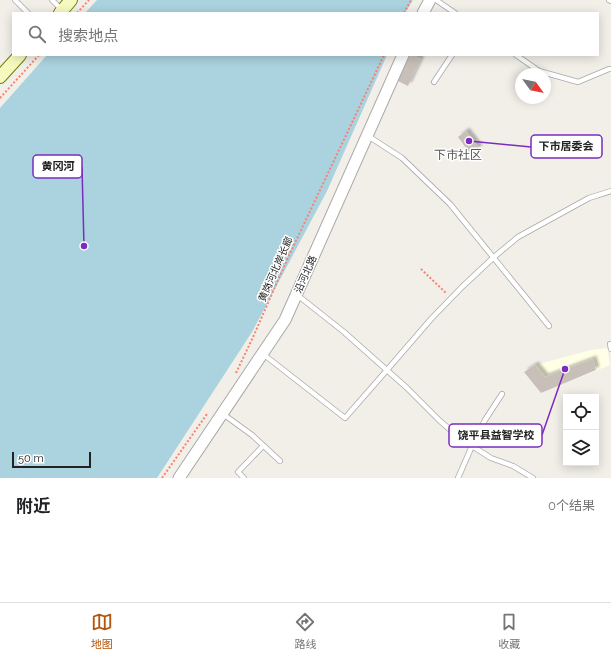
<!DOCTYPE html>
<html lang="zh">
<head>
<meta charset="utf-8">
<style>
	:root { --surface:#fff; --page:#f6f6f6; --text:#202124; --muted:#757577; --line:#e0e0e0; --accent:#b45309 }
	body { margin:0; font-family:Raleway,"Noto Sans SC",sans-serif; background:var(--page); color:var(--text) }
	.controls { position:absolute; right:12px; bottom:12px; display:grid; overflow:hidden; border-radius:0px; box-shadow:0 2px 10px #0003 }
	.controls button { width:36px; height:36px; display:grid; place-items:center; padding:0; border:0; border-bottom:1px solid var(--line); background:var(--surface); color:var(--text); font:20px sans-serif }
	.compass { position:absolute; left:515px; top:68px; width:36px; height:36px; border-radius:50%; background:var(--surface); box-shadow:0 2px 10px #0003; rotate:123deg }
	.scale { position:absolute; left:12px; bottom:10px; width:79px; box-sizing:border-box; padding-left:4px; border:2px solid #222; border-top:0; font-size:11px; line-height:14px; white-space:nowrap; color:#222; -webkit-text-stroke:3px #fff; paint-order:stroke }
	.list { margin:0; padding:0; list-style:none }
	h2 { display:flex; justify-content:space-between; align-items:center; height:52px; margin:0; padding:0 16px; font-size:17px }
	h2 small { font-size:13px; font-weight:400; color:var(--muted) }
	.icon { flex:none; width:22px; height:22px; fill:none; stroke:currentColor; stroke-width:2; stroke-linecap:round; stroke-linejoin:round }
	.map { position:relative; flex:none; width:611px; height:478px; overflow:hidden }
	.search { position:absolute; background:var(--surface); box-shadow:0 2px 10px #0003; left:12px; right:12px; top:12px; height:44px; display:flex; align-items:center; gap:10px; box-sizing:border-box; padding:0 14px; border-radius:0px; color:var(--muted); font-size:15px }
	.sheet { height:124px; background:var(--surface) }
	nav { display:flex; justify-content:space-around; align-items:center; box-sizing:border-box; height:56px; border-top:1px solid var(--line); background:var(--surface); font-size:11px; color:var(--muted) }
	nav a { display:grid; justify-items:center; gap:2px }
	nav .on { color:var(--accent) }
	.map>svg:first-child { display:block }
	.education { fill:#ffffe5 }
	.water { fill:#aad3df }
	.building { fill:#c7bfb8; filter:url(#shadow) }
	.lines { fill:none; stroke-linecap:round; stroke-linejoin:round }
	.service-casing { stroke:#a9a9a9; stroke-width:6 }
	.tertiary-casing { stroke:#a9a9a9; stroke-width:13 }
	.secondary-casing { stroke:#707d05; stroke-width:14 }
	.path { stroke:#fa8072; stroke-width:2; stroke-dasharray:2 2; stroke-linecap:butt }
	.service { stroke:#fff; stroke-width:4.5 }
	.tertiary { stroke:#fff; stroke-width:11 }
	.secondary { stroke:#f7fabf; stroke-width:12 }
	.labels { text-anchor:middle; stroke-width:3; stroke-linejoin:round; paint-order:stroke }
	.street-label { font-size:10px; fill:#222; stroke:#fff }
	.quarter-label { font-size:12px; fill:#555; stroke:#fff }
	.leader { fill:none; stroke:#7b2cbf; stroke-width:1.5 }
	.callout-dot { fill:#7b2cbf; stroke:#fff; stroke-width:1.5 }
	.callout { fill:#fff; stroke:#7b2cbf; stroke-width:1.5 }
	.callout-label { font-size:11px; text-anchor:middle; font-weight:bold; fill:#222 }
</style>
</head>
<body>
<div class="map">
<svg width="611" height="478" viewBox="0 0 611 478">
	<defs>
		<filter id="shadow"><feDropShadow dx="3.5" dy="-3.5" stdDeviation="1" flood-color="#0004"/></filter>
	</defs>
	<rect width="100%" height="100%" fill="#f2efe9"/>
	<path class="education" d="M607,348L610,365L541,393L524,372L535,365L591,350Z"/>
	<g class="water">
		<path d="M97,0H413L405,13H85Z"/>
		<path d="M47,55H387L327,191L252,332L157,478H0V108Z"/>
	</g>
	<g class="building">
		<path d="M410,55H412L421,59L408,86L398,81Z"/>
		<path d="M466,131L479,148L471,155L458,137Z"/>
		<path d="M593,359L596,370L541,393L524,372L535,365L545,377Z"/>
	</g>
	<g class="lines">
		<defs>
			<g id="service">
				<path d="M15,0L28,13"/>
				<path d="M52,0L62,10"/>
				<path d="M436,0L455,13"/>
				<path d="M609,0L611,1"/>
				<path d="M516,55L539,71L578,82L609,69H611"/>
				<path d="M434,82L452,55"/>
				<path d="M368,136L402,158L450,204L549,326"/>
				<path d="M296,294L344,332L407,388L440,421L461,439L491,458L513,466L533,478"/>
				<path d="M611,344H610L611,349"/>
				<path d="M263,354L345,418L387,370L431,319L462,287L494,257L518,237L589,198L611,191"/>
				<path d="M223,414L252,435L280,461"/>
				<path d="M244,478L238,472L263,446"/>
				<path d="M458,478L472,446L485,420L502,394"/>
			</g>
			<g id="tertiary">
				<path d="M423,13L430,0"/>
				<path d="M179,478L285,320L403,55"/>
			</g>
			<g id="secondary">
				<path d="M60,13L71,0"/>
				<path d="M0,77L20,55"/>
			</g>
		</defs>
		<use href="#service" class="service-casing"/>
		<use href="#tertiary" class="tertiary-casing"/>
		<use href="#secondary" class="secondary-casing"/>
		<g class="path">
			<path d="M77,13L89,0"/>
			<path d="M404,13L411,0"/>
			<path d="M0,98L39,55"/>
			<path d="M421,269L446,293"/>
			<path d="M236,373L254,335L285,264L384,55"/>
			<path d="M162,478L207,414"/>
		</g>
		<use href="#service" class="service"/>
		<use href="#tertiary" class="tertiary"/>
		<use href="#secondary" class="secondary"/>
	</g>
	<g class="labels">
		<g class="street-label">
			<text transform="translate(275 269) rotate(-66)" y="4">黄岗河北岸长廊</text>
			<text transform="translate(305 274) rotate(-66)" y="4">沿河北路</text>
		</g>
		<g class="quarter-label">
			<text x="458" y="159">下市社区</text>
		</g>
	</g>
	<path class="leader" d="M469 141L531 147M84 246L82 167M565 369L542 435"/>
	<g class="callout-dot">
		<circle cx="469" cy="141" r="4"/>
		<circle cx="84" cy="246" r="4"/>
		<circle cx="565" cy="369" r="4"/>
	</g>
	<g class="callout">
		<rect x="531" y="135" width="71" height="23" rx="4"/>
		<rect x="33" y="155" width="49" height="23" rx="4"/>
		<rect x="449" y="424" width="93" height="23" rx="4"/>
	</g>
	<g class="callout-label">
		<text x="566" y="150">下市居委会</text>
		<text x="58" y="170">黄冈河</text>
		<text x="496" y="439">饶平县益智学校</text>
	</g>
</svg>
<div class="controls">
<button><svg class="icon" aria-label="locate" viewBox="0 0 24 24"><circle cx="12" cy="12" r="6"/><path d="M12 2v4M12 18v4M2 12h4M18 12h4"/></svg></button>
<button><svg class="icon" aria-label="layers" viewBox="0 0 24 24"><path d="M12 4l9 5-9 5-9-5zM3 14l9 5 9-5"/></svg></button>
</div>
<svg class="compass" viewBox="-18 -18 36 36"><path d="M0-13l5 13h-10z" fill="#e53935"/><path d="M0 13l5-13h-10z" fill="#757577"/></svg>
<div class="scale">50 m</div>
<div class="search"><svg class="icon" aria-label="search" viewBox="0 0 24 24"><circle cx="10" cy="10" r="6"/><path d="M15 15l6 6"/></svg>搜索地点</div>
</div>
<section class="sheet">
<h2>附近<small>0个结果</small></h2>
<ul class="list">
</ul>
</section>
<nav>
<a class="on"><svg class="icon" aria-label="map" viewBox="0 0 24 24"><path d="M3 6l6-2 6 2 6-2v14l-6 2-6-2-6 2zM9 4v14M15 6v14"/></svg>地图</a>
<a><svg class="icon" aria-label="directions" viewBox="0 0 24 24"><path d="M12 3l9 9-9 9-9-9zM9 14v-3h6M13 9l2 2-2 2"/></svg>路线</a>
<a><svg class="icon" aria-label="saved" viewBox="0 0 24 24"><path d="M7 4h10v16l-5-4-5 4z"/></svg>收藏</a>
</nav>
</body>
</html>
